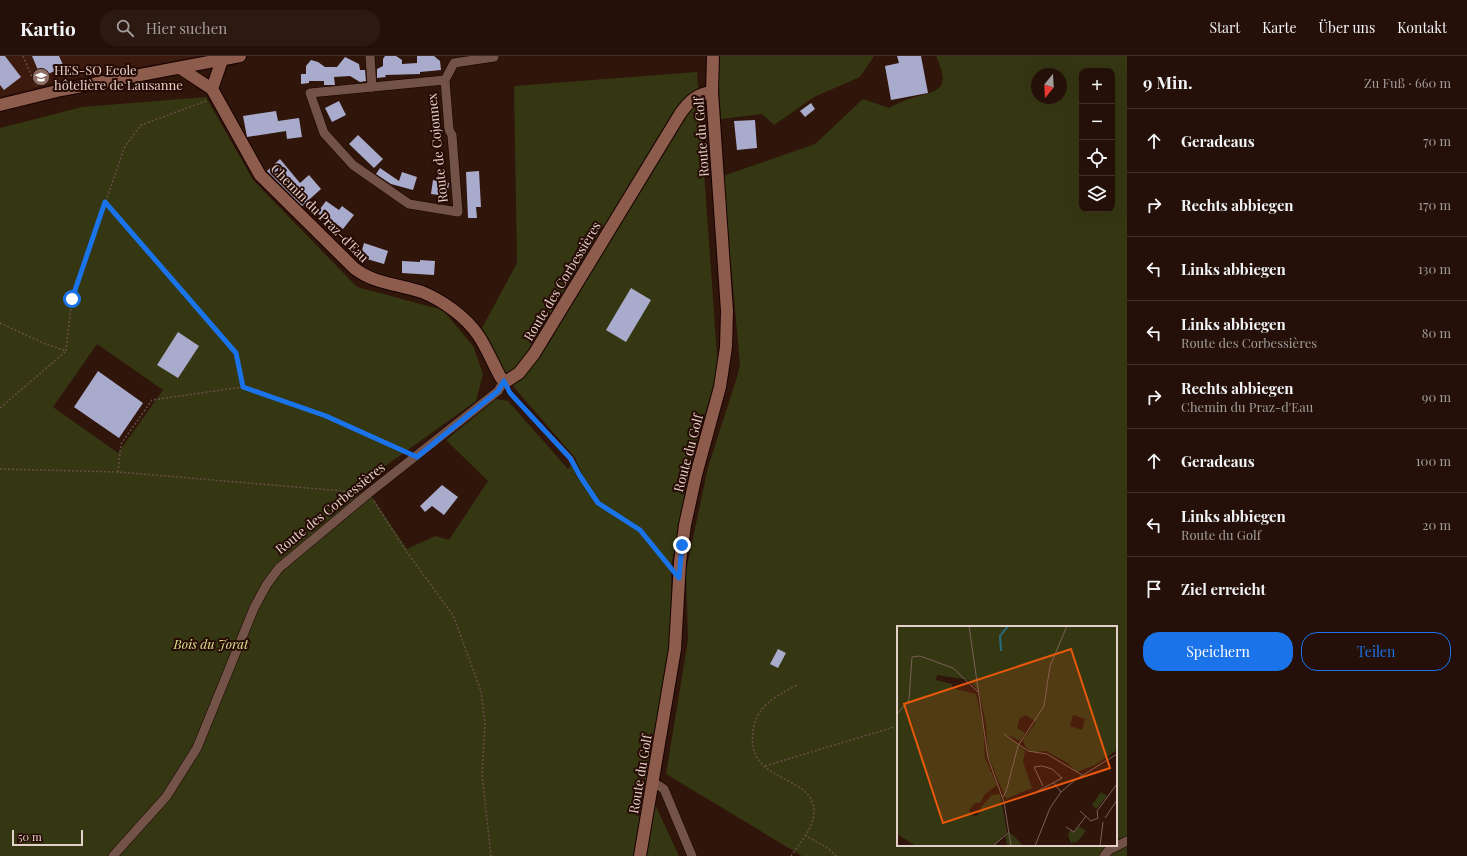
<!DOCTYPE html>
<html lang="de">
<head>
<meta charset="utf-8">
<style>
	:root { --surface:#241008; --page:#2c1912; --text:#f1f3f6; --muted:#a39d9c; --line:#413029; --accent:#1a73e8 }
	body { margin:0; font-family:"Playfair Display",serif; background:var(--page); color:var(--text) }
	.controls { position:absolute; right:12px; top:12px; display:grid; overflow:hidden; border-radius:8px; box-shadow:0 4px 16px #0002 }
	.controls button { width:36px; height:36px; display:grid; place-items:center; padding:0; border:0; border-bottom:1px solid var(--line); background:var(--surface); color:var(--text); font:20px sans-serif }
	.compass { position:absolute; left:1031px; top:12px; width:36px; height:36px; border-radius:50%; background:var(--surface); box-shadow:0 4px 16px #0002; rotate:198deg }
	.scale { position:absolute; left:12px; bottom:10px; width:71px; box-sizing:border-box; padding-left:4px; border:2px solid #e4d0ca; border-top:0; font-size:11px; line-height:14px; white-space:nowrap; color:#e4d0ca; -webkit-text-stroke:3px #260b04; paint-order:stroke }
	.stop { position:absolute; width:12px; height:12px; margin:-9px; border:3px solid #1a73e8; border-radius:50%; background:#fff }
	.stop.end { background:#1a73e8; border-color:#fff; box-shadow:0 1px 4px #0008 }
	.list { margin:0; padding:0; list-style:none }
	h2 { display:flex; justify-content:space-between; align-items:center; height:52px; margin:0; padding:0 16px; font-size:17px }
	h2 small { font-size:13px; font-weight:400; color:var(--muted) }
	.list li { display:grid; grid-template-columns:26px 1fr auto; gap:12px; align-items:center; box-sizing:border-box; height:64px; padding:0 16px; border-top:1px solid var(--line) }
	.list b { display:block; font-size:15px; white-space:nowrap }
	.list p { margin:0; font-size:13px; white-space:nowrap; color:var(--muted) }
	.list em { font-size:13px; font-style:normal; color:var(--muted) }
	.actions { display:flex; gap:8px; padding:12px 16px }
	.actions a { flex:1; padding:9px 0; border:1px solid var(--accent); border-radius:16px; text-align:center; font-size:14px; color:var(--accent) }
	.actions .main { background:var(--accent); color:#fff }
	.icon { flex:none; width:22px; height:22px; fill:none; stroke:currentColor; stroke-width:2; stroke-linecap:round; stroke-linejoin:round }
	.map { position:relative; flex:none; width:1127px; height:800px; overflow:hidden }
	header { display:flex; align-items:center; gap:24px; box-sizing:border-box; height:56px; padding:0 20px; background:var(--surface); border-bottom:1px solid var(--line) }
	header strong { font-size:19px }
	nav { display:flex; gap:22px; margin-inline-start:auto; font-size:14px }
	.search { width:280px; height:36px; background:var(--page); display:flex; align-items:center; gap:10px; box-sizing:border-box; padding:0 14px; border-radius:16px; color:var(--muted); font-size:15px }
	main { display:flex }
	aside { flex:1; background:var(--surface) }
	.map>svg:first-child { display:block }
	.built { fill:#3d1a0e }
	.green { fill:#353713; fill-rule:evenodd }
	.building { fill:#a9abcc }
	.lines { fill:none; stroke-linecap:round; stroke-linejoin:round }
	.lane-casing { stroke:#160200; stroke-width:6 }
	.street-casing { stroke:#160200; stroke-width:10 }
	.secondary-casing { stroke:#160200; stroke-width:14 }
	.path { stroke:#674e45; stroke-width:1.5; stroke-dasharray:2 2; stroke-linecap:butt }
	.lane { stroke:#735247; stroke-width:4.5 }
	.street { stroke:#735247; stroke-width:9 }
	.secondary { stroke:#8d5c4d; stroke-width:12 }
	.route { stroke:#1a73e8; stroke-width:5 }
	.labels { text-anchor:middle; stroke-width:4; stroke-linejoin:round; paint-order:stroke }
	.poi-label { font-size:13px; fill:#e4d0ca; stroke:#260b04; text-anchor:start }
	.street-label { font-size:13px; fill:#e4d0ca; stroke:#260b04 }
	.park-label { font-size:13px; font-style:italic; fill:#dbe28f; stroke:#260b04 }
	.inset-river { fill:none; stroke:#276d82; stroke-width:2 }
	.inset-road { fill:none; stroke:#786057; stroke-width:1 }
	.view { fill:#e8590c; fill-opacity:0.15; stroke:#e8590c; stroke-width:2 }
	.inset-edge { fill:none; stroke:#e4d0ca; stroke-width:2 }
</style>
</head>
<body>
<header>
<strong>Kartio</strong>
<div class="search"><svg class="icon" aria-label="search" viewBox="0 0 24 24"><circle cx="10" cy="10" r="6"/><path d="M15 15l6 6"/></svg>Hier suchen</div>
<nav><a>Start</a><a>Karte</a><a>Über uns</a><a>Kontakt</a></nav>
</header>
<main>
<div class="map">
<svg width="1127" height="800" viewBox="0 0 1127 800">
	<rect width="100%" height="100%" fill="#30150b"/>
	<path class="built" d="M0,0H200L65,24L0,41Z"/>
	<g class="green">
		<path d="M720,0H874L860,21L814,41L774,69L762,58L721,63L718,15Z"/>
		<path d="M936,0H1127V800H802L666,718L688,584L686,515L708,411L737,321L740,308L723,120L815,88L863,43L889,52C895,49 900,46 906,44C933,34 954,39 936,0ZM1082,15H1112V153H1082ZM1037,18H1061V42H1037ZM898,571H1116V789H898Z"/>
		<path d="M697,16L718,314L691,406L671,510L672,582L647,731L679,800H0V72L82,51L206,41L253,124L357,231L443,254L473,290L483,318L476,345L356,431L367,445L372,441L407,493L435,480L449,484L488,425L446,384L496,343L508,345L568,413L576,403L507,323L481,274L517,207L514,30ZM97,288L163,334L118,397L53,351Z"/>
	</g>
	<g class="building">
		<path d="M0,0H5L21,21L4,34L0,29Z"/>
		<path d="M32,0H59L64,11L41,21Z"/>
		<path d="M385,0H396L402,4V8L417,7V0H434L440,5L441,14L420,16V18L385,19L386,21L377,22V13L383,10V3Z"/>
		<path d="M897,0H921L928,37L891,44L885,10L899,7Z"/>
		<path d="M345,1L359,8L360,14H365L366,25L360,26L350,20L334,21L335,29H324V25H309V27L301,28V18H306V10L311,4L318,6L325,11H337Z"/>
		<path d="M339,45L346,59L332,66L325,52Z"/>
		<path d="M811,47L815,53L805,61L800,55Z"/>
		<path d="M276,55L278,65L299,62L302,81L287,83L286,75L247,81L243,60Z"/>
		<path d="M755,64L757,92L737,94L734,65Z"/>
		<path d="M358,79L383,103L374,112L349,88Z"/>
		<path d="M280,103L300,127L309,119L321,133L302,150L267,115Z"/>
		<path d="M380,112L399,125L402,116L417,121L413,134L391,128L376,118Z"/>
		<path d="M479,115L481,151H476L477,162H468L466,116Z"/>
		<path d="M433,124L449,127L447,140L431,138Z"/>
		<path d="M326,145L339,154L342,150L354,159L343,173L326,160L325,162L317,157Z"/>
		<path d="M364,187L388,195L384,208L360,201Z"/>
		<path d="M420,204L435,205L434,219L402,217V205L420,206Z"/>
		<path d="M631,232L651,244L626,286L606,274Z"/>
		<path d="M178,276L199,290L178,322L157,309Z"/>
		<path d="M98,315L143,347L119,382L74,351Z"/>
		<path d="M442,429L458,441L444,459L432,450L425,456L420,450Z"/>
		<path d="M778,593L786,597L778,612L770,608Z"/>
	</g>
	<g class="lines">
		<defs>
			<path id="lane" d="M504,326L510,337L571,402L580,420"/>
			<g id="street">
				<path d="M370,0L372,31"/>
				<path d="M445,24L449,74L452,79L458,156L409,148L353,109L324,77L310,37L445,24L454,7L494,1"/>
				<path d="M653,726L664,733L692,800"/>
				<path d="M113,800L166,741L197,692L254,552L267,528L279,512L369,437L498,335L504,325"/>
				<path d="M1104,800L1109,794L1127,785"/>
			</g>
			<g id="secondary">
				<path d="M180,12L212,33L260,119L354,212C374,228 399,228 422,236C442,244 466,261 478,279C487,292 493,308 501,322L507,325L519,317L534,298L680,58C689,45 697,38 712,36"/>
				<path d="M212,33L222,4"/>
				<path d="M0,49L61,34L240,0"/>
				<path d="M640,800L675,593L680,506L685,469L696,419L720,331L726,291L727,255L712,36L713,0"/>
			</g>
		</defs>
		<use href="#lane" class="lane-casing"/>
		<use href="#street" class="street-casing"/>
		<use href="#secondary" class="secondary-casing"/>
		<g class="path">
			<path d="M23,0L36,30"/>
			<path d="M105,146L236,297L243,331"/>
			<path d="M0,267L43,287L66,295"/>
			<path d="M66,295L72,243L125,90L141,69L206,45"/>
			<path d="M0,352L65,296"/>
			<path d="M0,413L118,416L355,436"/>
			<path d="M118,416L121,388L152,344L243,331L326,360L406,396"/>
			<path d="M584,426L598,447L641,474L669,508"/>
			<path d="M374,445L406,495L453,559L481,635L485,669L482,719L491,800"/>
			<path d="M765,710L894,671"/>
			<path d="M805,779L829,793L836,800"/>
			<path d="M791,800C801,785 818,768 813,748C804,718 746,725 753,675C757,649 775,641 797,629"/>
		</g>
		<use href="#lane" class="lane"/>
		<use href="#street" class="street"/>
		<use href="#secondary" class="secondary"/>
	</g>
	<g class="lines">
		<path class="route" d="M72,243L105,146L236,297L243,331L326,360L417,401L498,335L504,325L510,337L570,402L580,420L598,447L640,474L679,522L682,489"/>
	</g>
	<defs>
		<symbol id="university-disc" viewBox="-11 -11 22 22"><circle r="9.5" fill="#8d6e63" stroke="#260b04"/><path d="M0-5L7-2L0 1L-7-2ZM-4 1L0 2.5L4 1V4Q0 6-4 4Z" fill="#fff"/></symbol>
	</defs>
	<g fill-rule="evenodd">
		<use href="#university-disc" x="31" y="11" width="20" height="20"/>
	</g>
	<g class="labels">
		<g class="poi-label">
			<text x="54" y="19">HES-SO Ecole<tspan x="54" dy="15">hôtelière de Lausanne</tspan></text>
		</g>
		<g class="street-label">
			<text transform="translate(701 81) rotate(-94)" y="5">Route du Golf</text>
			<text transform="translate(437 92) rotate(-96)" y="5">Route de Cojonnex</text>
			<text transform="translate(320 157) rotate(45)" y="5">Chemin du Praz-d'Eau</text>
			<text transform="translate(562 225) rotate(-59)" y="5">Route des Corbessières</text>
			<text transform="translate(688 397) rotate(-75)" y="5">Route du Golf</text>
			<text transform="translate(330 452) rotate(-39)" y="5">Route des Corbessières</text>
			<text transform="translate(640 718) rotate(-80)" y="5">Route du Golf</text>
		</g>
		<g class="park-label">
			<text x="211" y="593">Bois du Jorat</text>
		</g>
	</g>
	<g transform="translate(897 570)">
		<rect width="220" height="220" fill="#30150b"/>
		<path d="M0,0H220V124L198,139L180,146L169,136L149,125L135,126L129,122L126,114L139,96L129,89L123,92L120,102L128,107L123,115L109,108L128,125L126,136L135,162L109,173L91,130L89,99L82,65L72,54L40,49L39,54L55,58V62L79,68L86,99L88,132L100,159L88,168L83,177H78L72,184L77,190L81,189L84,181L95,169L103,168L110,206L97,220H19L0,208ZM176,89L188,93L185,104L173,100ZM204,166L210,170L199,183L195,179ZM182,200L189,205L180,216L174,217L171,209L173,204L177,206ZM111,207L116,209L125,219L110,220L108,209Z" fill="#353713" fill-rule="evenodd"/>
		<path class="inset-river" d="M104,25L103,10L111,0"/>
		<path class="inset-road" d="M72,0L91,132L107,176L114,220M0,88L12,74L15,31L23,30L56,42L81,66M107,108L131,125L150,128L185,149M156,156L164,166M139,166L165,152L155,143L145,140L137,141L146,160M106,171L109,166L121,120L147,80L153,40L170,0M183,185L194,195L201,192M201,192L200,185L220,158M208,192L220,174M169,201L177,206L189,190M96,220L112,206M138,220L153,182L164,166L178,154L220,128M203,220L206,196"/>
		<path class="view" d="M174,23L213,142L46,197L7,78Z"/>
		<rect width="220" height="220" class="inset-edge"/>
	</g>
</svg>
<div class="controls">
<button>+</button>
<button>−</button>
<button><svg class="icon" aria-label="locate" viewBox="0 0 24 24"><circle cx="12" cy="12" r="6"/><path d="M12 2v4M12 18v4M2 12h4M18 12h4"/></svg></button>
<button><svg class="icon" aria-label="layers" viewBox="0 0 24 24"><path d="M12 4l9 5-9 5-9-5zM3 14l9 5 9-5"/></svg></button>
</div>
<svg class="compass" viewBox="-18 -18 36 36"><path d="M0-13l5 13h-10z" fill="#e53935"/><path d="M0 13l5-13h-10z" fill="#a39d9c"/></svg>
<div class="scale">50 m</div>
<div class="stop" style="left:72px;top:243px"></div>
<div class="stop end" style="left:682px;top:489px"></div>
</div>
<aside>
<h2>9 Min.<small>Zu Fuß · 660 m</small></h2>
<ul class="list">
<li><svg class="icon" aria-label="ahead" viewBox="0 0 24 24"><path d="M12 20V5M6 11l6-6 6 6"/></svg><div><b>Geradeaus</b></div><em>70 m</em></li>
<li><svg class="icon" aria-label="right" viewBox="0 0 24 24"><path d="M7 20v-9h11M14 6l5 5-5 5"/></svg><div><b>Rechts abbiegen</b></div><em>170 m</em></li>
<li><svg class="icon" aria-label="left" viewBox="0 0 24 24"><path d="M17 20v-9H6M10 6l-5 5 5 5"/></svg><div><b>Links abbiegen</b></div><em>130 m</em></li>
<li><svg class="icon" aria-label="left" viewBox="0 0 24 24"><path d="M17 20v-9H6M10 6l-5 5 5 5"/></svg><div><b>Links abbiegen</b><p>Route des Corbessières</p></div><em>80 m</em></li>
<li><svg class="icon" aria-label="right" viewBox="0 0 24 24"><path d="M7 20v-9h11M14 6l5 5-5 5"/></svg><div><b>Rechts abbiegen</b><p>Chemin du Praz-d'Eau</p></div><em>90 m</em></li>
<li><svg class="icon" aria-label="ahead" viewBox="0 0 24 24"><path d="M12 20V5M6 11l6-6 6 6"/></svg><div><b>Geradeaus</b></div><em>100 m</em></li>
<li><svg class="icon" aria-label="left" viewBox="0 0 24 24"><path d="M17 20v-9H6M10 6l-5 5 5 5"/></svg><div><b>Links abbiegen</b><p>Route du Golf</p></div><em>20 m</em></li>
<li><svg class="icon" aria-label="arrive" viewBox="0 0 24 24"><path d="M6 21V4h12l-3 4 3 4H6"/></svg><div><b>Ziel erreicht</b></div></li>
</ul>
<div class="actions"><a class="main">Speichern</a><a>Teilen</a></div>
</aside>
</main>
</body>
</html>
